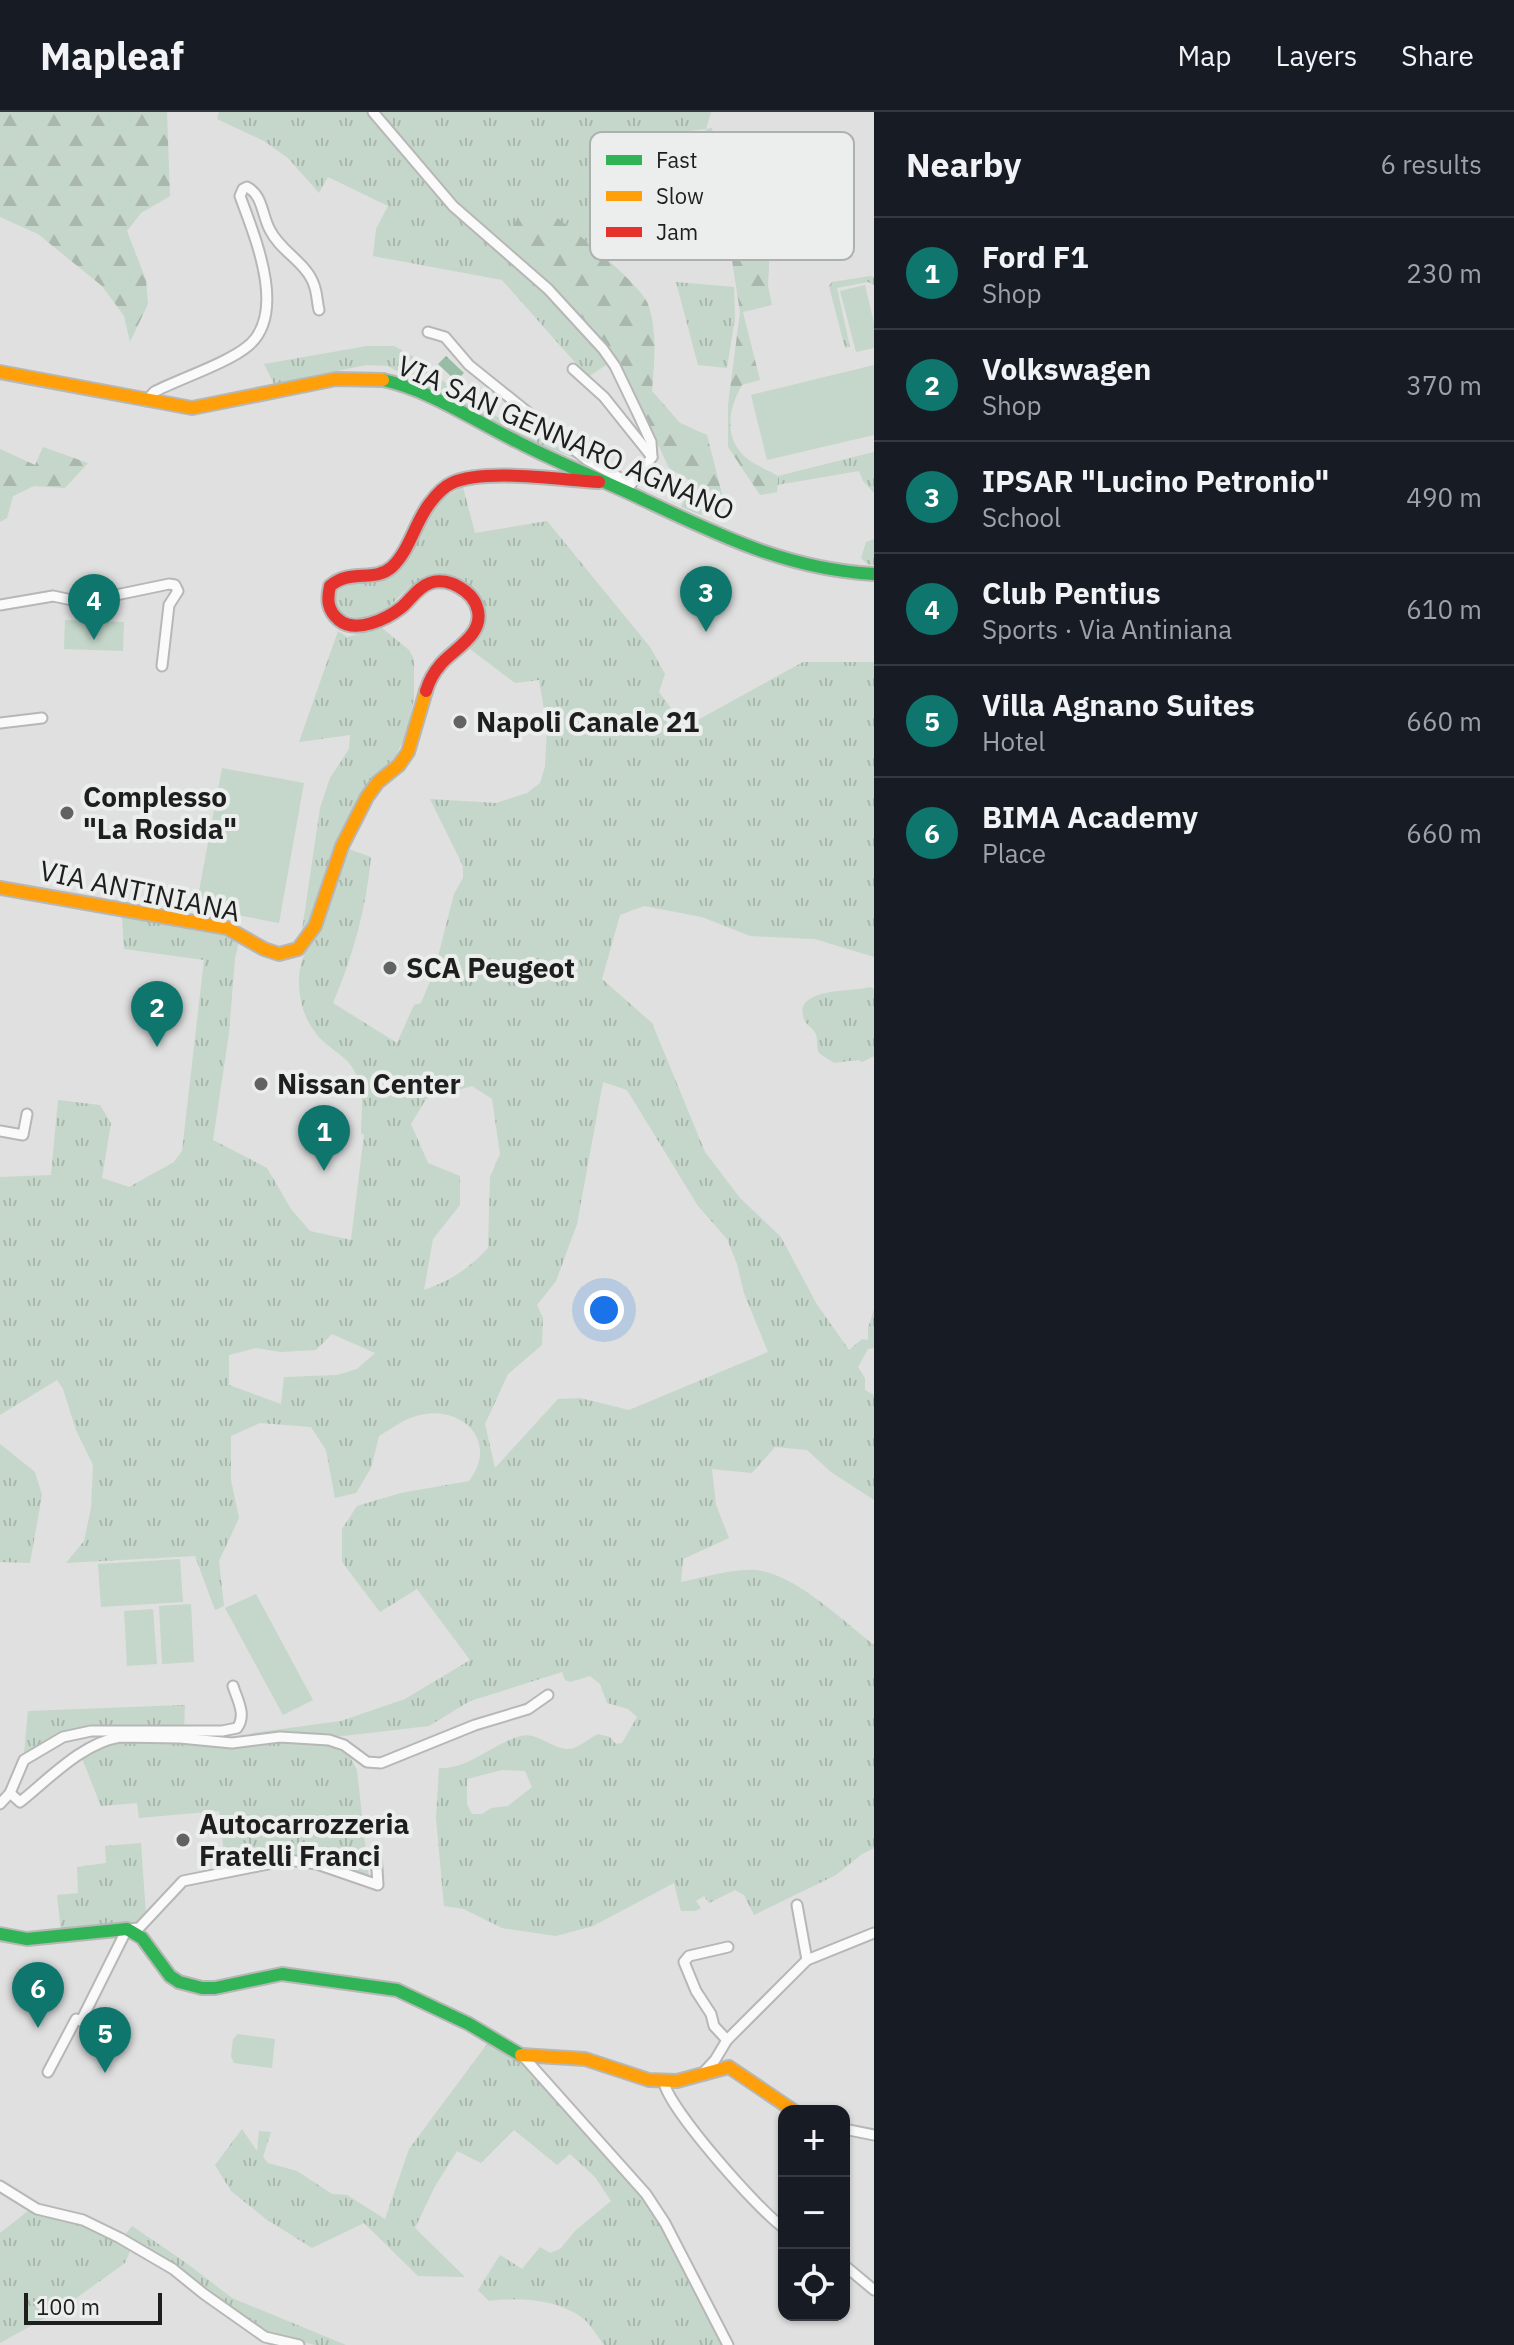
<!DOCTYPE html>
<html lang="en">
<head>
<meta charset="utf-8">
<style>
	:root { --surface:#171b24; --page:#20242c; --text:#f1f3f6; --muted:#9ea1a6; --line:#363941; --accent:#0f766e }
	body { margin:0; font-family:"IBM Plex Sans",sans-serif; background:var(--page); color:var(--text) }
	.controls { position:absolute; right:24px; bottom:24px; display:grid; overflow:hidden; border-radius:16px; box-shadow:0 2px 6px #0004 }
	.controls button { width:72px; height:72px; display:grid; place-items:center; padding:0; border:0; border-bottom:2px solid var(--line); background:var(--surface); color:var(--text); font:40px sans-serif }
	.scale { position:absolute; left:24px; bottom:20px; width:138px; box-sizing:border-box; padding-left:8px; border:4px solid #1d1e1d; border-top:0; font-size:22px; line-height:28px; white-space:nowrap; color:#1d1e1d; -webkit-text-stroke:6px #ebeeec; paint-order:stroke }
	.you { position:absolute; left:604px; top:1198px; width:28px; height:28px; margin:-20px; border:6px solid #fff; border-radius:50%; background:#1a73e8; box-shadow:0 0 0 12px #1a73e833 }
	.badge { display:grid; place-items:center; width:52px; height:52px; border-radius:50%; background:var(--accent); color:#fff; font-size:26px; font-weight:700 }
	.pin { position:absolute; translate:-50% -66px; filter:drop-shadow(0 2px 4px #0008) }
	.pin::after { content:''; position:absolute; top:42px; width:28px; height:24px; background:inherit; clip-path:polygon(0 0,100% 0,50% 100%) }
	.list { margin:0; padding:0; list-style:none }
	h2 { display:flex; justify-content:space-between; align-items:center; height:104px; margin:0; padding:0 32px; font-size:34px }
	h2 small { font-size:26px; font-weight:400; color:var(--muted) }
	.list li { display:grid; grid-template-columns:52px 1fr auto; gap:24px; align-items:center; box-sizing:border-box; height:112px; padding:0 32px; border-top:2px solid var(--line) }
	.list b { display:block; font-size:30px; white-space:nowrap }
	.list p { margin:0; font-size:26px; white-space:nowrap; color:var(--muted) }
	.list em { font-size:26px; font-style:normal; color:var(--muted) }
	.icon { flex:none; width:44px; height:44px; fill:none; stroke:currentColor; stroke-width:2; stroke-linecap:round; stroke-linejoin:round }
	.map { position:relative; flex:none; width:874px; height:2233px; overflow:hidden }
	header { display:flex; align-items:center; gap:48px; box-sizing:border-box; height:112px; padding:0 40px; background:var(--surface); border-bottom:2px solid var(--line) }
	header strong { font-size:38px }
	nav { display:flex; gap:44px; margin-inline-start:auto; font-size:28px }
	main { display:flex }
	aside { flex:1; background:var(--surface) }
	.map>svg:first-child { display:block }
	.grass { fill:url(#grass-tufts); fill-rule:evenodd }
	.forest { fill:url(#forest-firs) }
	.pitch { fill:#c5d6ca }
	.water { fill:url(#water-ripples) }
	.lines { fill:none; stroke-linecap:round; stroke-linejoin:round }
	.street-casing { stroke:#b6b7b6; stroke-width:13 }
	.fast-casing { stroke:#b6b7b6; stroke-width:16 }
	.slow-casing { stroke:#b6b7b6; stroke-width:16 }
	.jam-casing { stroke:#b6b7b6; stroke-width:16 }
	.street { stroke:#fafafa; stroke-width:9 }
	.fast { stroke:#30b455; stroke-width:12 }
	.slow { stroke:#ff9f0a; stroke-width:12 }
	.jam { stroke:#e5322d; stroke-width:12 }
	.poi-dot { fill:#616261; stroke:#ebeeec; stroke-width:3 }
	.labels { text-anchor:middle; stroke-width:8; stroke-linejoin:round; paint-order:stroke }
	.street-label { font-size:28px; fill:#1d1e1d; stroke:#ebeeec }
	.poi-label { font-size:28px; font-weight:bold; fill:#1d1e1d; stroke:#ebeeec; text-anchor:start }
	.key { fill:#ebeeec; stroke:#adb0ae; stroke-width:2 }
	.key-label { font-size:22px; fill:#1d1e1d }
</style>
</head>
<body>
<header>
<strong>Mapleaf</strong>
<nav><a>Map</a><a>Layers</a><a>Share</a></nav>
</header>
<main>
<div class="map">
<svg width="874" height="2233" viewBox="0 0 874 2233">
	<defs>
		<pattern id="grass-tufts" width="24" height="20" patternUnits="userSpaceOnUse" patternTransform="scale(2)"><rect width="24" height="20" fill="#c5d6ca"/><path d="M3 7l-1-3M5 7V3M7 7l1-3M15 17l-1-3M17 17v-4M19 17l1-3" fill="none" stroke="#a9b7ad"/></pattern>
		<pattern id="forest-firs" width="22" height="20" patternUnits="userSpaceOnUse" patternTransform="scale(2)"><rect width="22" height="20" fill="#c5d6ca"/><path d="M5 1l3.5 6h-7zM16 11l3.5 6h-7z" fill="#a9b7ad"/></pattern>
		<pattern id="water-ripples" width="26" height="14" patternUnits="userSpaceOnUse" patternTransform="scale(2)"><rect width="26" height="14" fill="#98bca4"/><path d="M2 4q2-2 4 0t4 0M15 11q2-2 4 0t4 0" fill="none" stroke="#83a18d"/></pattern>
	</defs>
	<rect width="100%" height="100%" fill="#dfe0df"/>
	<g class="grass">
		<path d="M219,0H369L444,89L545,177L609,251L588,265L502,168L373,144L376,117L388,94L328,65L319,81L288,46L264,29L217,7Z"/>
		<path d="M381,0H711L706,17L628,26L606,40L622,92L603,99L600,141L543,95L508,138L455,89Z"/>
		<path d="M870,164L874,165V173L868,170L837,176L850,235L845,236L829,174L832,170Z"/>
		<path d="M676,170L734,175L735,206L727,256L698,253Z"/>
		<path d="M367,234H394L416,246L455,279L492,302L567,339L584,350L502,318L388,254L366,253L274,272L264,252Z"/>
		<path d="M874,340V381L863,369L859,359L777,373L778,364Z"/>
		<path d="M463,375L475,421L547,409L650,535L665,562L659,580L685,615L803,550H874V845L815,827L750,824L702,805L644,794L620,803L602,867L652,911L705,1040L740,1086L781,1125L816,1191L849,1238L862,1227L868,1228V1216L874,1197V1236L868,1237L858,1255L865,1266V1278L874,1283V1388L831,1360L807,1338L775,1335L752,1361L712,1357L716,1393L729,1426L683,1447L681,1470C702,1466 734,1456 755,1458C794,1461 843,1509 874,1533V1736L862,1742L836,1763L754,1803L744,1783L735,1778L709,1791L704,1784L696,1789L701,1796L695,1799H681L674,1771L593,1814L556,1824L502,1816L464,1797L444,1794L436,1706L439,1656C468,1658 493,1631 521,1624C540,1619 557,1644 576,1635C583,1632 590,1626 598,1622L610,1625L616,1632L622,1631L637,1605L628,1597L607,1591L600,1572L590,1564L570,1570L565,1568L562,1560L470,1589L429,1614L343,1624L252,1627V1621L341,1609L405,1587L470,1548L417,1477L380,1500L342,1450V1417L357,1394L401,1381L469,1369C501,1327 458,1289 413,1305C402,1308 390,1318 379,1324L371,1356L356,1381L335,1386L326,1338L311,1315L260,1311L231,1324V1368L239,1406L219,1449L224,1494L215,1498L195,1444L66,1451L84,1429L91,1396L93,1353L76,1318L63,1277L57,1268L0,1303V1065L51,1063L58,988L100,993L111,1011L102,1066L129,1075L174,1050L182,1039L204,848L124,837L122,805L225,824L239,829L235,846L229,921L213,1028L267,1056L291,1097L310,1119L351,1128L364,1023L361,1021C361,1006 364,986 360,972C352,947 341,945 324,930C298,907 291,862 309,833L346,736L371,745C366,797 353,844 333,891L397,931L414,893L421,891L434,860L454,782L463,766V754L430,687L496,691L527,681L540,671L545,655L547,614L539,568L515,571L470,537C474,530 480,523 482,515C488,490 469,465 443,463C410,460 398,497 370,505C360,507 349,505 340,501L334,488L338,475C358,464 376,474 392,461C407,449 409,434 417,417C427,396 443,385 463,375ZM603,970L627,978L698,1094L727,1127L737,1152L744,1181L768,1240L629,1298L580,1286L558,1287L495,1356L485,1312L508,1262L542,1233L543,1206L537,1193L556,1169L577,1112ZM472,974L492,987L500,1042L490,1065L488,1136C470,1156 450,1169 424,1178L433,1127L460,1093V1064L428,1051L411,1012L426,987ZM332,1222L375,1241L357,1257L337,1263L284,1265L281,1292L229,1273V1243L256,1236L281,1240L316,1238ZM502,1658L525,1659L532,1675L508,1694L491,1696L482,1702H472L467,1692V1667Z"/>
		<path d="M874,427V453L867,452L861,446L866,430Z"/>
		<path d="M382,516L409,538L414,547V587L406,623L395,645L371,670L340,720L309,812L301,825L320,696L330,666L349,637L350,623L299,630L338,519L347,525Z"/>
		<path d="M870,875L874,877V944L862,950L858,948L834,951L819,941C816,934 818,929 816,922C813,916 806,913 804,907C792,875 855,880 870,875Z"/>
		<path d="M0,1332L35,1360L42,1383L30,1451L0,1450Z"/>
		<path d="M185,1593L184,1615L68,1621L24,1641L28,1599Z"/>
		<path d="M120,1628L184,1629L233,1635L286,1630L323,1633L338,1636L350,1645L357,1658L369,1767L313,1747L286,1745L226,1757L219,1699L139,1706L137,1691L101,1694L81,1644L107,1630Z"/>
		<path d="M141,1731L146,1803L137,1810L61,1819L57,1783L78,1781L77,1755L106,1751L105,1734Z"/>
		<path d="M490,1928L513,1942L635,2073L662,2111L722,2233H604C598,2225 592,2215 585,2208C560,2187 519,2185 489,2189L478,2178L500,2143L522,2157L540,2135L550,2141L560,2137L576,2118L611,2089L595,2065L570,2042L557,2053L514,2018L481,2051L457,2039L434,2076L415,2116L465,2165L418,2164L364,2111L312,2136L266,2107L231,2079L215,2053L242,2017L257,2039L259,2019L271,2020L263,2045L268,2051L297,2059L332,2082L347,2083L385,2107L409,2037Z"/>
		<path d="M28,2099L86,2114L130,2139L125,2151L61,2197L0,2231V2121Z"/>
		<path d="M132,2114L185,2150L232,2186L346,2233H315L264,2220L152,2139L125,2123Z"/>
	</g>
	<g class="forest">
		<path d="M0,0H167L170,84L141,101L127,119L146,168L148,192L130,230L124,204L102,174L38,122L0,105Z"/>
		<path d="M712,16L718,54L733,67L757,119L770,134L768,174L772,193L743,200L760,268L742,273C726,300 723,334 755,352C762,356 770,359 778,364L777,380L760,383L728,335V293L740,200L726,110L715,96L708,97L698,40L706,17Z"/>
		<path d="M543,95C564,110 641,172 648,192C658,221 654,250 652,279L680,311L707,323L724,390L701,403L681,395L692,370L669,356L617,246L550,175L508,138L506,128L519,103Z"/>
		<path d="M43,335L88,351L65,376L34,374L13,384L7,406L0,410V337L35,353Z"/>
	</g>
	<g class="pitch">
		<path d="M865,173L874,211V236L856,240L840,179Z"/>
		<path d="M874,253V323L767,348L751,283Z"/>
		<path d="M65,508L124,510L123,539L64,537Z"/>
		<path d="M222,656L304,671L279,811L196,795Z"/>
		<path d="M180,1447L183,1490L101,1495L98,1452Z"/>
		<path d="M256,1482L313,1588L283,1603L225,1496Z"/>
		<path d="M191,1492L194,1550L162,1552L159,1494Z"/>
		<path d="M153,1497L157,1552L127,1554L124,1499Z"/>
		<path d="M238,1922L275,1927L272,1956L234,1951L231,1944L233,1927Z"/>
	</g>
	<path class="water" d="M446,244L464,261L456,269L438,252Z"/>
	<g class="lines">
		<defs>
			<g id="street">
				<path d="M373,0L453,94L548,177L603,237L615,254L639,304L651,330L652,345"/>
				<path d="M428,220L445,225L469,253L587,348L631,372"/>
				<path d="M573,257L604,285L652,345L629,375"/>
				<path d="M146,289L154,280C179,267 228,251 248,234C288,201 254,123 240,84L243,77L247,75C263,83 262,104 270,118C280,139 307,151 314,173C317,180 317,190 319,198"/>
				<path d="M0,493L53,484L72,488H92L169,472L175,473L178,479L169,493L162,554"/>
				<path d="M0,611L42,606"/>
				<path d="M0,1019L23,1023L27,1002"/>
				<path d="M10,1681L20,1690C49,1667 82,1631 120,1625L180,1626L232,1631L280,1625L329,1628L344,1633L367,1650L381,1651L475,1613L528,1597L548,1583"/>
				<path d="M0,1692L10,1681L24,1648L63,1625L91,1619H222L237,1616C247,1603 237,1587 233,1574"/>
				<path d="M797,1793L807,1848"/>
				<path d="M727,1928L714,1914L711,1902L696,1879L684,1850L689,1844L728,1835"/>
				<path d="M522,1943L646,2082L665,2111L728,2233"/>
				<path d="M48,1960L76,1907L81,1909L127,1817L139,1816L183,1769L288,1748L317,1752L378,1773L376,1742"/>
				<path d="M703,1961L715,1948L727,1928L807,1848L874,1821"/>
				<path d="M664,1970C668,1996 760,2100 784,2116"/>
				<path d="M844,2017L874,2023"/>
				<path d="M0,2074L37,2097L83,2108L120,2126L173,2157L204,2182L265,2225L299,2233"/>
				<path d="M844,2153L874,2178"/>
			</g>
			<g id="fast">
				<path d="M383,268C430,278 473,308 516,329C556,350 597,366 638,385C717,422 785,457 874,462"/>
				<path d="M0,1822L27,1827L127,1817L142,1826L170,1864L179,1870L202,1876H215L282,1862L397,1878L469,1912L521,1943"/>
			</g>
			<g id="slow">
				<path d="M0,260L192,296L336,267L383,268"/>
				<path d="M0,776L227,816L264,837L279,842L298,837L315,814L342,734L367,685L378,670L399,653L408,640L426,579"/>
				<path d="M521,1943L585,1947L649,1968L677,1969L729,1955L794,1999"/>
			</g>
			<path id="jam" d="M426,579C429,569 434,560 441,552C454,537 483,523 478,499C476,488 468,480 459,475C451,470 439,467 430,471C418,475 411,487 402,495C387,507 356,522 339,508C327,498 327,487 330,474C351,456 374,471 392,455C410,438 415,410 430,391C436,383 443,375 452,371C485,356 562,368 599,370"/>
		</defs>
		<use href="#street" class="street-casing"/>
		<use href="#fast" class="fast-casing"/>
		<use href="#slow" class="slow-casing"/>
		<use href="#jam" class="jam-casing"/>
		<use href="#street" class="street"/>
		<use href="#fast" class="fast"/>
		<use href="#slow" class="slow"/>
		<use href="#jam" class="jam"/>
	</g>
	<g class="poi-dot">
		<circle cx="460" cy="610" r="8"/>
		<circle cx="67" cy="701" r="8"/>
		<circle cx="390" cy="856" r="8"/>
		<circle cx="261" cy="972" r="8"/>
		<circle cx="183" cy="1728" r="8"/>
	</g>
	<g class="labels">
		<g class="street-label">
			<text transform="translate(566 326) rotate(24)" y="10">VIA SAN GENNARO AGNANO</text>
			<text transform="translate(140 779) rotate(12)" y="10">VIA ANTINIANA</text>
		</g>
		<g class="poi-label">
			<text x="476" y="620">Napoli Canale 21</text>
			<text x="83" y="695">Complesso<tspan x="83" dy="32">"La Rosida"</tspan></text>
			<text x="406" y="866">SCA Peugeot</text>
			<text x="277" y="982">Nissan Center</text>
			<text x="199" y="1722">Autocarrozzeria<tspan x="199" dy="32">Fratelli Franci</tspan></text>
		</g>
	</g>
	<rect x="590" y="20" width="264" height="128" rx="12" class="key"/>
	<rect x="606" y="43" width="36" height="10" fill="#30b455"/>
	<rect x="606" y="79" width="36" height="10" fill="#ff9f0a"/>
	<rect x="606" y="115" width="36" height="10" fill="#e5322d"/>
	<g class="key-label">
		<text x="656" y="56">Fast</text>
		<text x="656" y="92">Slow</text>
		<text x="656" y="128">Jam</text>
	</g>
</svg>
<div class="controls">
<button>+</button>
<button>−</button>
<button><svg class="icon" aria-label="locate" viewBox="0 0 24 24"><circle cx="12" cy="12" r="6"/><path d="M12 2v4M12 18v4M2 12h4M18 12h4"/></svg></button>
</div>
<div class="scale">100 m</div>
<div class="you"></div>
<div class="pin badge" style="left:324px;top:1059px">1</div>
<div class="pin badge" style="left:157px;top:935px">2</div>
<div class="pin badge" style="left:706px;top:520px">3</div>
<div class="pin badge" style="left:94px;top:528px">4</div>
<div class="pin badge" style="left:105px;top:1961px">5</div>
<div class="pin badge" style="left:38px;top:1916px">6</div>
</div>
<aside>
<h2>Nearby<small>6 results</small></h2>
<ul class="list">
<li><span class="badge">1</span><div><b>Ford F1</b><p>Shop</p></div><em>230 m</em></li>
<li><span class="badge">2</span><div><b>Volkswagen</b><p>Shop</p></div><em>370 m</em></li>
<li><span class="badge">3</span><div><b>IPSAR &quot;Lucino Petronio&quot;</b><p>School</p></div><em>490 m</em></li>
<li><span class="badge">4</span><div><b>Club Pentius</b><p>Sports · Via Antiniana</p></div><em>610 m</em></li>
<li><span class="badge">5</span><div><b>Villa Agnano Suites</b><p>Hotel</p></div><em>660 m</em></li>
<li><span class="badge">6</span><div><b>BIMA Academy</b><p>Place</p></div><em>660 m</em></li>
</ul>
</aside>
</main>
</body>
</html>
